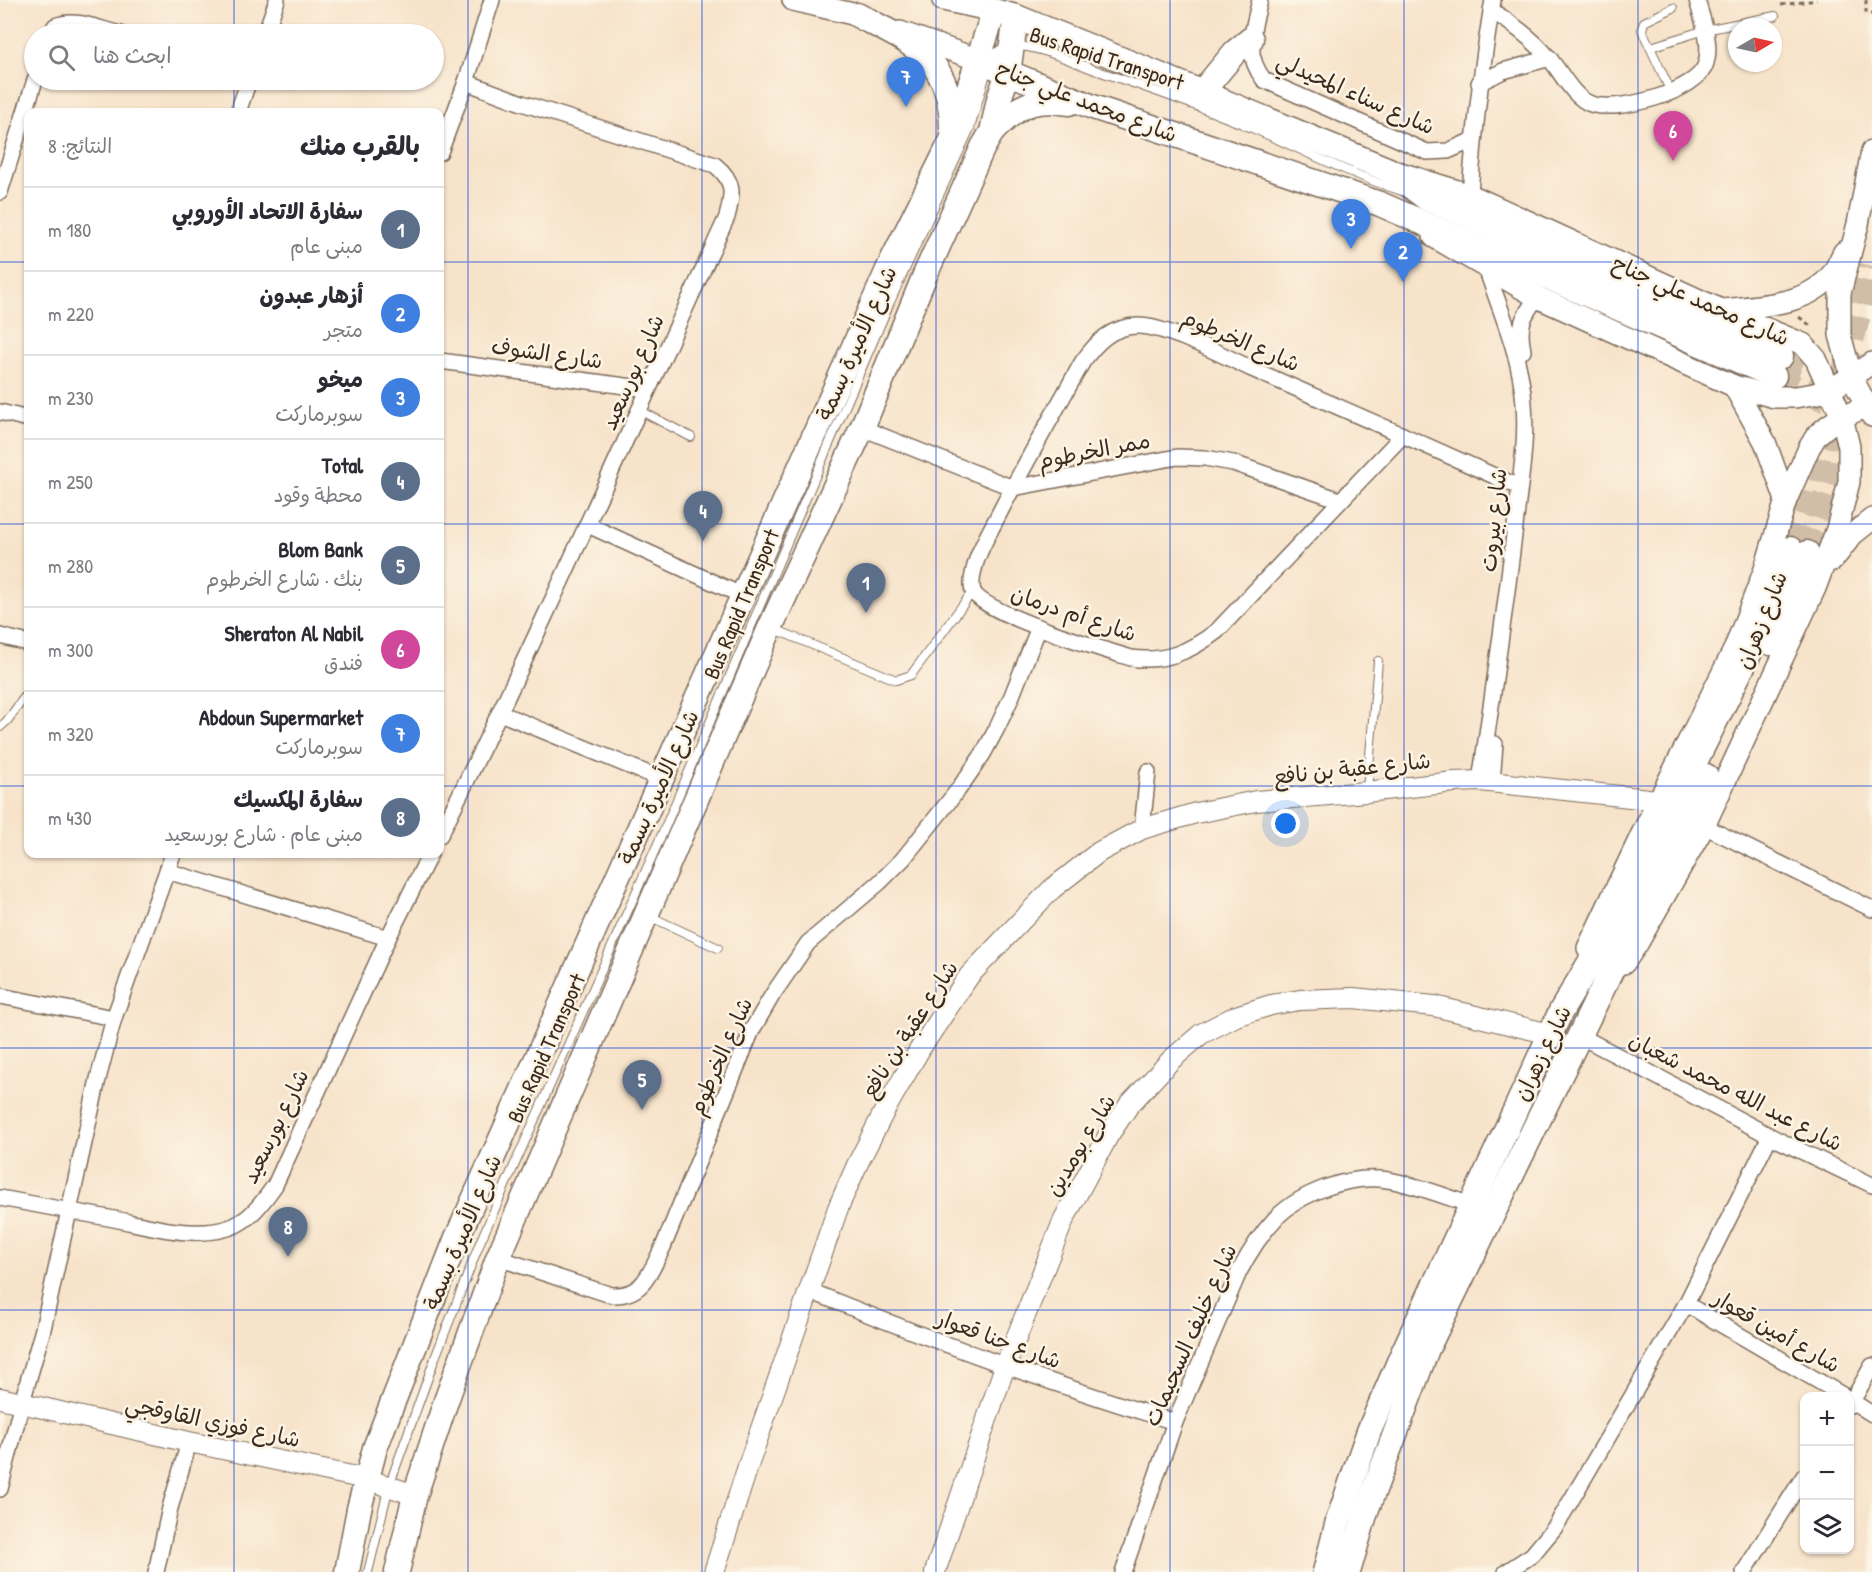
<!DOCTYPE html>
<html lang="ar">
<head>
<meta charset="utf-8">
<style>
	:root { --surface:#fff; --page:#f7f7f7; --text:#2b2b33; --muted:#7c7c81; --line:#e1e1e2; --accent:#b5179e }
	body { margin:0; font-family:"Patrick Hand","Playpen Sans Arabic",sans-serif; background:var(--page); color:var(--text); direction:rtl }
	.controls { position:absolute; right:18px; bottom:18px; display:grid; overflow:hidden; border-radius:12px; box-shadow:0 2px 4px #0004 }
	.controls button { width:54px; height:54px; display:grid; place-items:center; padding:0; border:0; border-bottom:2px solid var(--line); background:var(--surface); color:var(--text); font:30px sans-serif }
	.compass { position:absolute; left:1728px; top:18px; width:54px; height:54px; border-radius:50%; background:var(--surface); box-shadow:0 2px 4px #0004; rotate:81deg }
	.you { position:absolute; left:1286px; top:824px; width:21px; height:21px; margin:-15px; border:4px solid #fff; border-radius:50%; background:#1a73e8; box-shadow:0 0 0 9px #1a73e833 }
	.badge { display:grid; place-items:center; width:39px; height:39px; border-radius:50%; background:var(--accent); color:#fff; font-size:20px; font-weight:700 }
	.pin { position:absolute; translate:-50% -50px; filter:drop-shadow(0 2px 3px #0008) }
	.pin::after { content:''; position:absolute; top:32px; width:21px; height:18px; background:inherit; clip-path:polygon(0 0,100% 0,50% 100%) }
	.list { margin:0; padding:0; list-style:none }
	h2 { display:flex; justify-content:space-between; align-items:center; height:78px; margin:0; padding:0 24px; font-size:26px }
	h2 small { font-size:20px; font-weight:400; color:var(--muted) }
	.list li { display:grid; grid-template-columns:39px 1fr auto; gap:18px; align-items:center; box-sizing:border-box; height:84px; padding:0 24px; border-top:2px solid var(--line) }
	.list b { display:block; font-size:22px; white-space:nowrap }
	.list p { margin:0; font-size:20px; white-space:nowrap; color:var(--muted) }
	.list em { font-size:20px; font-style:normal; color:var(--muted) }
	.icon { flex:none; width:33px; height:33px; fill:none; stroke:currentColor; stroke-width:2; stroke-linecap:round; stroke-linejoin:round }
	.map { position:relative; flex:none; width:1872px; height:1572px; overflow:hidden; direction:ltr }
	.search { position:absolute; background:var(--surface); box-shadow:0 2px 4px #0004; left:24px; top:24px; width:420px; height:66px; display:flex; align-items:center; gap:15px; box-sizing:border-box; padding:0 21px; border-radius:33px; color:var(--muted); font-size:22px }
	.panel { position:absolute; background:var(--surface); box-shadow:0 2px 4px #0004; left:24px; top:108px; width:420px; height:750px; border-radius:12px; direction:rtl }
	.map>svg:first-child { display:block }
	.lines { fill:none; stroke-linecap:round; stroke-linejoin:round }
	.primary-tunnel { stroke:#d1bea8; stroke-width:24; stroke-dasharray:24 12; stroke-linecap:butt }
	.service-casing { stroke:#7d6b5a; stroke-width:10 }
	.minor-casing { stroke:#7d6b5a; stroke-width:18 }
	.tertiary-casing { stroke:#7d6b5a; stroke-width:22 }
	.secondary-casing { stroke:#7d6b5a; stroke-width:24 }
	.primary-casing { stroke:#7d6b5a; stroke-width:27 }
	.path { stroke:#7d6b5a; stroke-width:3; stroke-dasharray:4.5 4.5; stroke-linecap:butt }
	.service { stroke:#fff; stroke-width:8 }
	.minor { stroke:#fff; stroke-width:15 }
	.tertiary { stroke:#fff; stroke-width:20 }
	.secondary { stroke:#fff; stroke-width:21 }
	.primary { stroke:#fff; stroke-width:24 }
	.grid { fill:none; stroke:#1d4ed8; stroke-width:1.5; stroke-opacity:0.55 }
	.labels { text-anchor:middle; stroke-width:5; stroke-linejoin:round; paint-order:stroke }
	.street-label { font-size:22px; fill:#3b2a1e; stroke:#fcf5e5 }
</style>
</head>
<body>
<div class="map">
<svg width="1872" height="1572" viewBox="0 0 1872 1572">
	<rect width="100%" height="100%" fill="#fcf5e5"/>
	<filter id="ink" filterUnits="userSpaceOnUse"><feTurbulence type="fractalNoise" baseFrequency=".0167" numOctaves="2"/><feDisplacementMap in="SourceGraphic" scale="12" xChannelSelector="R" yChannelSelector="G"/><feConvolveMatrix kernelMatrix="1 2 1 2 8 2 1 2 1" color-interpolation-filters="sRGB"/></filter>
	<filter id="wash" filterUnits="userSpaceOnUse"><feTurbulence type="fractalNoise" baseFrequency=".008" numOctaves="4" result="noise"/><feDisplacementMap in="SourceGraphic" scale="24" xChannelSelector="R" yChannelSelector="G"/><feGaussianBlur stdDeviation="1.35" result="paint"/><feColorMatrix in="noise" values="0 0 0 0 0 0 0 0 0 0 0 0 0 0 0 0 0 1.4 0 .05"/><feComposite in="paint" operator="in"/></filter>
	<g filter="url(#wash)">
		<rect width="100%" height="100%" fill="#f7e3ca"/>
	</g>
	<g filter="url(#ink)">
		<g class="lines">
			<g class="primary-tunnel">
				<path d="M1781,356L1837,383"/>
				<path d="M1843,374L1872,266"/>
				<path d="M1774,376L1826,401"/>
				<path d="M1790,549L1826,427"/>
				<path d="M1807,553L1847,423"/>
			</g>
			<defs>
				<g id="service">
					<path d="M1651,47L1705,30L1775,16"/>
					<path d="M989,63C994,53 1002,46 1014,46C1043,46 1074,63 1101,72C1154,90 1207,109 1259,131C1307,152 1352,175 1402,191"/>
					<path d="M1671,92L1642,30L1644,22L1673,8"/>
					<path d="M639,410L691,437"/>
					<path d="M772,628L896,680L911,675L973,591"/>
					<path d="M0,727L7,721L28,692"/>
					<path d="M1367,790L1378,661"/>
					<path d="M649,916L718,948"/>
					<path d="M368,1572L389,1486L435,1358L481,1240L663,832L890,302L970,128L985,77"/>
				</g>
				<g id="minor">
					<path d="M1260,0C1253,30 1243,53 1264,80L1427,152L1448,151L1473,140"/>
					<path d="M1491,10C1512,24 1532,38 1548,57C1561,71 1572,97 1591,104C1617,113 1699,92 1706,63C1712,43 1702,19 1697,0"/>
					<path d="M51,34L55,26C75,17 101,30 121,34"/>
					<path d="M265,34L277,0"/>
					<path d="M1479,83L1503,71L1550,58"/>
					<path d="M238,112L249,80"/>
					<path d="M440,152L466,82L492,0"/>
					<path d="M0,192L35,80"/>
					<path d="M1470,195C1474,129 1482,65 1493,0"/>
					<path d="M1523,351C1518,325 1522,318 1537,297"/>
					<path d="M440,361L648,389"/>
					<path d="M0,412L28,419"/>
					<path d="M862,428L1013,488L1177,457L1205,458L1233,463L1340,500"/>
					<path d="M1403,435L1217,631C1191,651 1165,663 1131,658C1105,650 981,613 973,591C970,582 974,568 977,559C983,542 993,526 1001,510C1027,460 1055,411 1083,361C1097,342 1112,326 1138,326C1167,326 1224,356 1252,369C1342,408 1430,447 1519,487"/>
					<path d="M588,525L743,596"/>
					<path d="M0,636L28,643"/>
					<path d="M500,713L661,779"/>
					<path d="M1480,781C1493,694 1506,606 1516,518C1521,474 1529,430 1522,386C1516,345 1499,307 1486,268"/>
					<path d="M1492,782L1495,744"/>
					<path d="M1704,826L1872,909"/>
					<path d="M1142,829L1148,772"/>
					<path d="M440,835C541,632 632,424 727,217C733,194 735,181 715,165L522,103L466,82"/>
					<path d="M167,871L388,938"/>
					<path d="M0,996L114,1018L173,854"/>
					<path d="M1580,1036L1770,1136L1872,1185"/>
					<path d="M0,1198C38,1205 76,1212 114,1219C150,1226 192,1239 228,1228C249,1222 263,1202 275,1185L388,938L430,854"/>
					<path d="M498,1258L611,1295C644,1297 650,1272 663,1247L752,1030L773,994L808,943L880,882L903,859L958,790L983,754L997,728L1011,698L1039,627"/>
					<path d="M810,1291C930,1340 1051,1384 1175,1422"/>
					<path d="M1686,1304L1844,1396"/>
					<path d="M1850,1400L1872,1414"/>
					<path d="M1850,1405L1872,1366"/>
					<path d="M0,1489L22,1402L43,1329L98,1079L114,1018"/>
					<path d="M156,1572L170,1508L189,1442"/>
					<path d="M1123,1572L1175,1422L1239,1272C1249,1253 1260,1235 1275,1219C1301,1192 1351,1174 1388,1180C1417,1185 1444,1196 1471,1205"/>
					<path d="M1506,1572L1532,1555L1556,1526L1686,1304L1770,1136"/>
					<path d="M1744,1572L1804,1476"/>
				</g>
				<g id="tertiary">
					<path d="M0,1398L189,1442L366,1479L415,1495"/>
					<path d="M714,1572L749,1463L838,1208L857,1165L886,1108L920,1049L969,976L1019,923L1052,889L1099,852L1142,829L1196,813L1256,801L1366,792L1454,782L1480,781L1658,800"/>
					<path d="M935,1572L1005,1366L1064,1219L1108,1136L1129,1105L1171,1060L1201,1034L1236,1016L1271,1005L1300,1000L1353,998L1434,1006L1550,1034"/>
				</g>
				<g id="secondary">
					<path d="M793,0L857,15L871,20"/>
					<path d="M943,0L994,11"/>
					<path d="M900,32L979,60"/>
					<path d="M1872,151L1858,224L1840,293V335L1852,378L1872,416"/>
					<path d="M1397,172L1470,195L1723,311L1803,344L1816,359L1842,417L1849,447V482L1837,529L1815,588L1704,826L1637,944L1624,963"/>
					<path d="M1434,237L1537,297L1734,386L1774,397H1795L1814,394L1830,390L1872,363"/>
					<path d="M1723,310C1760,305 1809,306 1833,273C1837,267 1840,259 1844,252"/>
					<path d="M1734,386L1765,442L1786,500"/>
					<path d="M1833,560L1852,535L1872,519"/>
					<path d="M1588,948L1641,836L1735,648L1765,569L1786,500L1809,448L1817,435L1829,425L1842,417L1872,404"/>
				</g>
				<g id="primary">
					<path d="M857,15C913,44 951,57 952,128"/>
					<path d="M995,67L1093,107L1380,204L1774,376"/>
					<path d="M1201,93L1235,52L1251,39"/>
					<path d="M992,132C1017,106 1032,97 1069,103"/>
					<path d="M1771,643L1807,553"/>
					<path d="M347,1572L359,1509L375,1448L456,1240L892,261L952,140L994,11L1016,17L1140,67L1389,170L1426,198L1781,356"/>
					<path d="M397,1572L415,1495L446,1401L498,1258L770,628L862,428L925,275L983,147L992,132L999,99L1008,73L1016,17"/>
					<path d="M1325,1572L1338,1521L1369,1431L1402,1355L1561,1011L1620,912L1751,650L1790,549"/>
					<path d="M1348,1572L1366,1511L1427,1349L1706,776"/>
				</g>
			</defs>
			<use href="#service" class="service-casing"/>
			<use href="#minor" class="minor-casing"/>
			<use href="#tertiary" class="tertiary-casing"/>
			<use href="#secondary" class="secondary-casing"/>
			<use href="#primary" class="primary-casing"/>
			<g class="path">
				<path d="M1866,0V14H1872"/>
				<path d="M1781,5L1817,0"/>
				<path d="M1799,317L1811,326"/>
			</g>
			<use href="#service" class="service"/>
			<use href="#minor" class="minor"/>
			<use href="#tertiary" class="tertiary"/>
			<use href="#secondary" class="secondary"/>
			<use href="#primary" class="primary"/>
		</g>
	</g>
	<path class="grid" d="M234,0V34M468,0V1572M702,0V1572M936,0V1572M1170,0V1572M1404,0V1572M1638,0V1572M234,80V112M0,262H28M440,262H1872M0,524H28M440,524H1872M0,786H28M440,786H1872M234,854V1572M0,1048H1872M0,1310H1872"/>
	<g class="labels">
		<g class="street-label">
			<text transform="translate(1107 58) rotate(18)" y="8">Bus Rapid Transport</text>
			<text transform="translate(1356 93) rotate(24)" y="8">شارع سناء المحيدلي</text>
			<text transform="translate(1087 101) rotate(21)" y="8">شارع محمد علي جناح</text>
			<text transform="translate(1701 300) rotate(24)" y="8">شارع محمد علي جناح</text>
			<text transform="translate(1241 340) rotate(23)" y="8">شارع الخرطوم</text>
			<text transform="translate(856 343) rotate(-66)" y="8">شارع الأميرة بسمة</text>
			<text transform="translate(547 353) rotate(8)" y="8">شارع الشوف</text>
			<text transform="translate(632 372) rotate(-66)" y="8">شارع بورسعيد</text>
			<text transform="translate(1094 450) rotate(-11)" y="8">ممر الخرطوم</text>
			<text transform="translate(1493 520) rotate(-84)" y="8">شارع بيروت</text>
			<text transform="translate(741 604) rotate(-67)" y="8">Bus Rapid Transport</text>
			<text transform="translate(1074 613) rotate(19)" y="8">شارع أم درمان</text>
			<text transform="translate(1761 620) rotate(-68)" y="8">شارع زهران</text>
			<text transform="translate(1352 768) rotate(-6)" y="8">شارع عقبة بن نافع</text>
			<text transform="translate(658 787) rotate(-66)" y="8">شارع الأميرة بسمة</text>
			<text transform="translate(909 1029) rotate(-57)" y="8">شارع عقبة بن نافع</text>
			<text transform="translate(546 1048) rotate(-66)" y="8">Bus Rapid Transport</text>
			<text transform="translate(1542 1053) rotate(-64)" y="8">شارع زهران</text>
			<text transform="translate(720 1056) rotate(-66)" y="8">شارع الخرطوم</text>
			<text transform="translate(1736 1091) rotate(27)" y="8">شارع عبد الله محمد شعبان</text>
			<text transform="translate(275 1126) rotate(-64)" y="8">شارع بورسعيد</text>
			<text transform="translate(1080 1145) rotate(-59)" y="8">شارع بومدين</text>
			<text transform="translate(462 1232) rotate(-67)" y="8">شارع الأميرة بسمة</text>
			<text transform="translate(1777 1331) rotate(30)" y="8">شارع أمين قعوار</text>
			<text transform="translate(1190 1335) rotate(-66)" y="8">شارع خليف السحيمات</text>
			<text transform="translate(999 1339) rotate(20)" y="8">شارع حنا قعوار</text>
			<text transform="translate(213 1421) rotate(12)" y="8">شارع فوزي القاوقجي</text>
		</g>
	</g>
</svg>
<div class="controls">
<button>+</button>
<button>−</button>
<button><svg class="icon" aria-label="layers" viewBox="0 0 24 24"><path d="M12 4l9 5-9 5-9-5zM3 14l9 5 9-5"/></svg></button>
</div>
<svg class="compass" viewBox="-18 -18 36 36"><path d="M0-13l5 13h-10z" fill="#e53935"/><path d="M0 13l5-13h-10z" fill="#7c7c81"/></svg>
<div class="you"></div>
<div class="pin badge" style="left:866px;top:613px;background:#5c6f8a">1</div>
<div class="pin badge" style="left:1403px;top:282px;background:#3f7fe0">2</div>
<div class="pin badge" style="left:1351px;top:249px;background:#3f7fe0">3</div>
<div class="pin badge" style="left:703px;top:541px;background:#5c6f8a">4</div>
<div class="pin badge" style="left:642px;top:1110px;background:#5c6f8a">5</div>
<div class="pin badge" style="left:1673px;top:161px;background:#d1479c">6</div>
<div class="pin badge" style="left:906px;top:107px;background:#3f7fe0">7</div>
<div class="pin badge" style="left:288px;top:1257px;background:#5c6f8a">8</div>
<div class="search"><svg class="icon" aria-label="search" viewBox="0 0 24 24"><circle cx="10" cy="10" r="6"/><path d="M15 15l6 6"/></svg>ابحث هنا</div>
<section class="panel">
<h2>بالقرب منك<small>النتائج: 8</small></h2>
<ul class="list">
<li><span class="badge" style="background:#5c6f8a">1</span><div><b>سفارة الاتحاد الأوروبي</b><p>مبنى عام</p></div><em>180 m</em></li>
<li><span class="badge" style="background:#3f7fe0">2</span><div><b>أزهار عبدون</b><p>متجر</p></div><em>220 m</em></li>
<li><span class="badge" style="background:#3f7fe0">3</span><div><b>ميخو</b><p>سوبرماركت</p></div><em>230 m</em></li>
<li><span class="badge" style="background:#5c6f8a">4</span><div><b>Total</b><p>محطة وقود</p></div><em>250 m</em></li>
<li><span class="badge" style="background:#5c6f8a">5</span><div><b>Blom Bank</b><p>بنك · شارع الخرطوم</p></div><em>280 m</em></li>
<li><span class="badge" style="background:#d1479c">6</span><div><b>Sheraton Al Nabil</b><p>فندق</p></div><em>300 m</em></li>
<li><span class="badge" style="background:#3f7fe0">7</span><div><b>Abdoun Supermarket</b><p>سوبرماركت</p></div><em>320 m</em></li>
<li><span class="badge" style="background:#5c6f8a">8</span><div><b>سفارة المكسيك</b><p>مبنى عام · شارع بورسعيد</p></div><em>430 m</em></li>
</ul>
</section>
</div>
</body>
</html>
